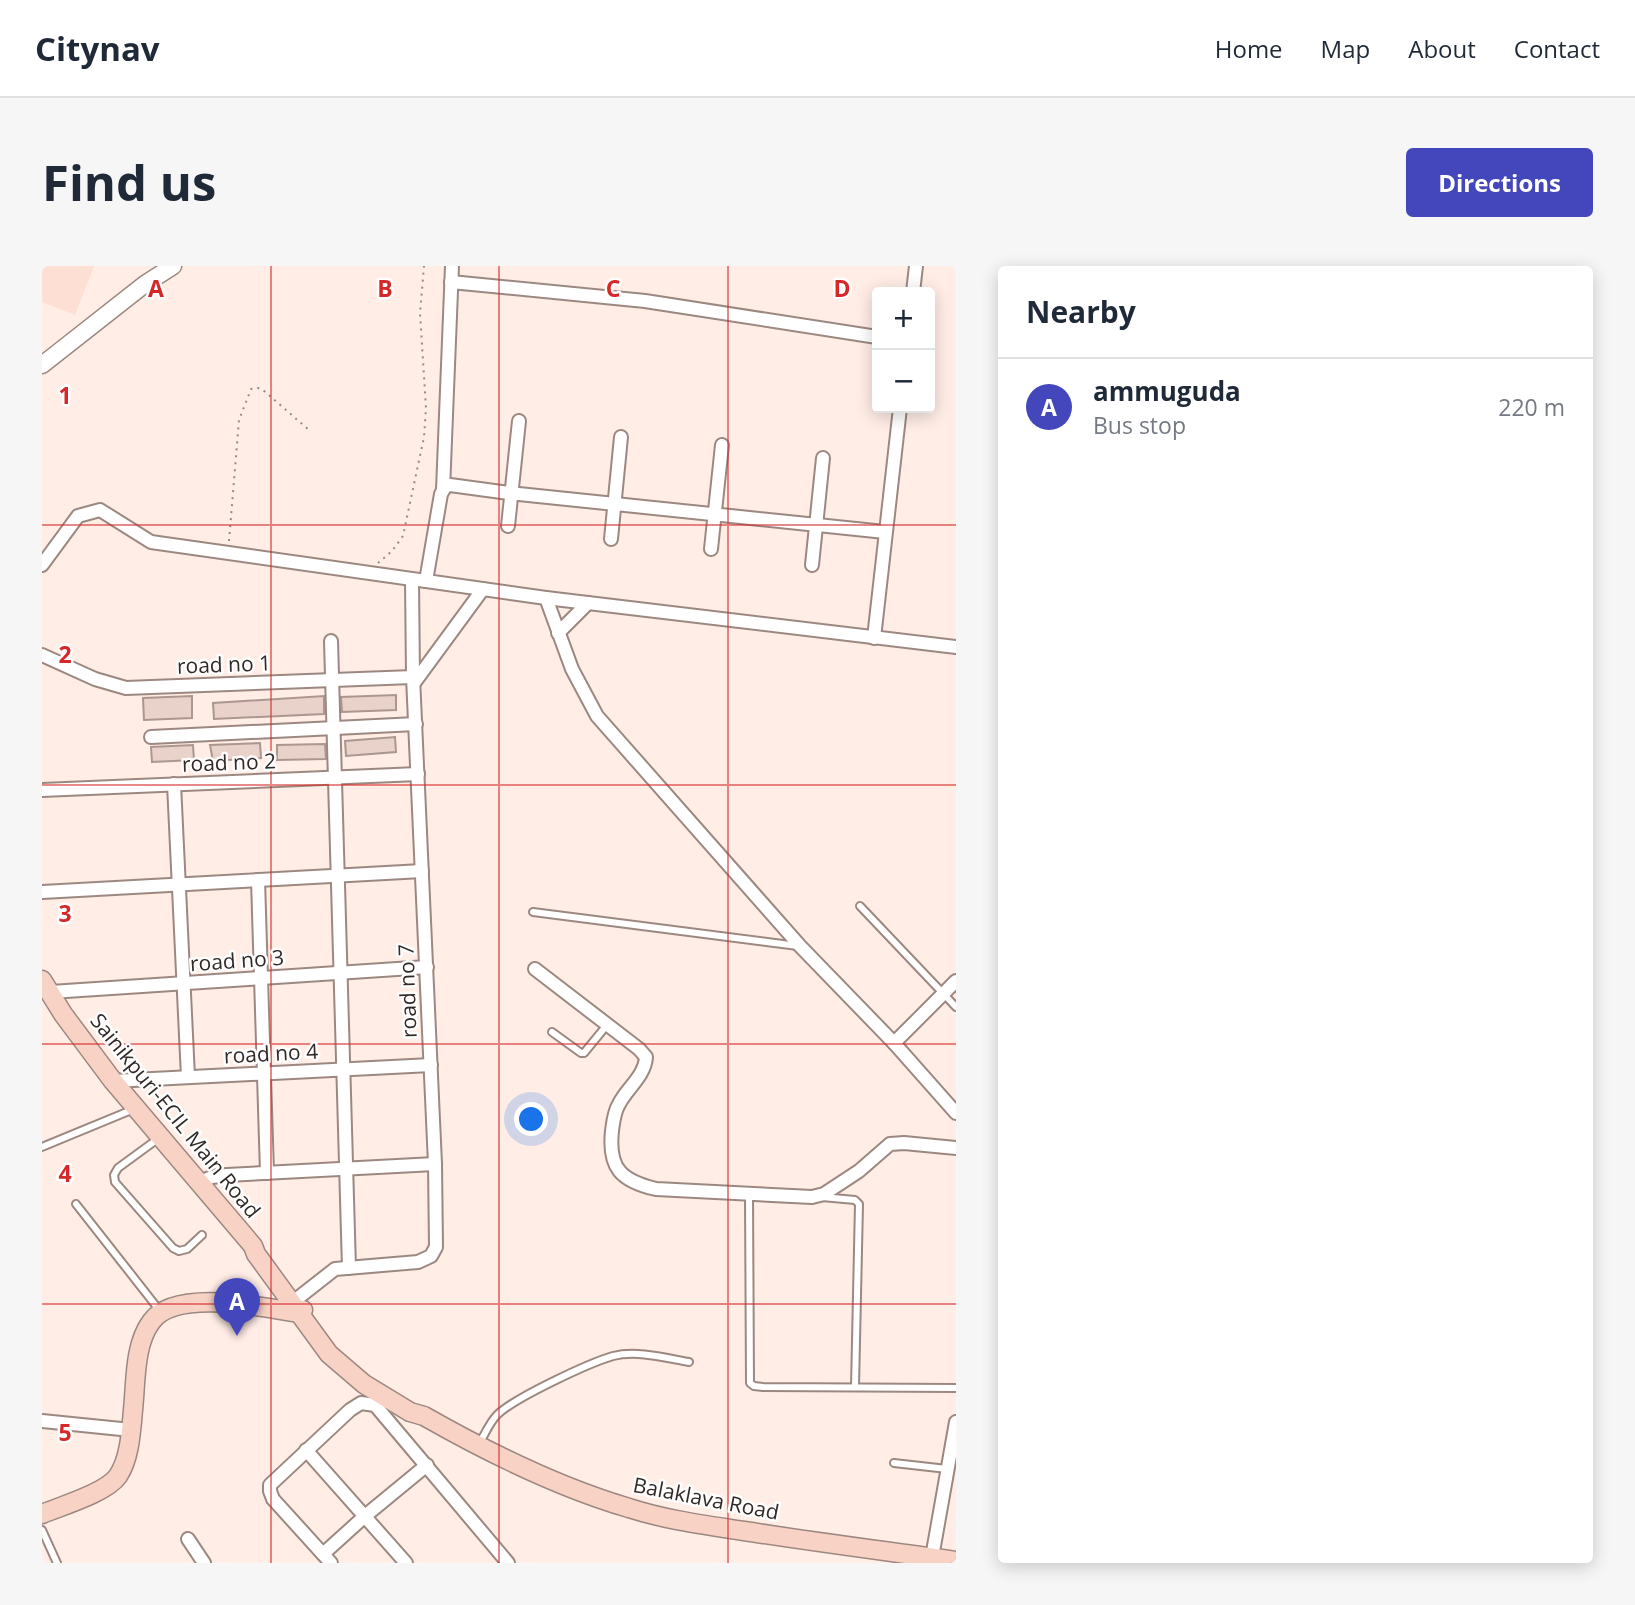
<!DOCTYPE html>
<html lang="en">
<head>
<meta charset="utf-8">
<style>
	:root { --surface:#fff; --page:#f6f6f7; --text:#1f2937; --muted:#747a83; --line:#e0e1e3; --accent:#4446bb }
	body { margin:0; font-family:"Open Sans",sans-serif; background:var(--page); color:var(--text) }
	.controls { position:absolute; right:21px; top:21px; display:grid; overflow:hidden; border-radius:7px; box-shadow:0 4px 18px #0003 }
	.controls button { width:63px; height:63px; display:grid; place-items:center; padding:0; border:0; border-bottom:2px solid var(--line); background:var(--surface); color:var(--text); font:35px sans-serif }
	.you { position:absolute; left:490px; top:854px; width:24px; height:24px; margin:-18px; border:5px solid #fff; border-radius:50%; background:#1a73e8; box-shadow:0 0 0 10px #1a73e833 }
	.badge { display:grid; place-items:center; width:46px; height:46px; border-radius:50%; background:var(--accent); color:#fff; font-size:23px; font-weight:700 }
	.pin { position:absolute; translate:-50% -58px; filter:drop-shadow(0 2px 4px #0008) }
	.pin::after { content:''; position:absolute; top:37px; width:24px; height:21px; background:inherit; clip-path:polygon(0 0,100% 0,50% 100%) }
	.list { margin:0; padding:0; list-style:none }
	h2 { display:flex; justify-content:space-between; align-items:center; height:91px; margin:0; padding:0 28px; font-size:30px }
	h2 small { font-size:23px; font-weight:400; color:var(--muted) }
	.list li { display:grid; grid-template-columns:46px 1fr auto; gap:21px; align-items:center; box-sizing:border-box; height:98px; padding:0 28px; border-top:2px solid var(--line) }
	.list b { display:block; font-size:26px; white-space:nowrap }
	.list p { margin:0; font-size:23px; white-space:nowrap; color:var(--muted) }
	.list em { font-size:23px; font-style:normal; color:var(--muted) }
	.map { position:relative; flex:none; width:914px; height:1297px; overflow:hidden; border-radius:7px }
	header { display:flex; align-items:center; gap:42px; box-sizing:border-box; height:98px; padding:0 35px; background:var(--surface); border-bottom:2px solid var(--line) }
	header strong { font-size:33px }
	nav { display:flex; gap:38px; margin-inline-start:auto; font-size:24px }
	.intro { display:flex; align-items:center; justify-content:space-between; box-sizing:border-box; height:168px; padding:0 42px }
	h1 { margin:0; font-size:49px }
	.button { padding:18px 32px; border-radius:7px; background:var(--accent); color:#fff; font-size:24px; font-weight:700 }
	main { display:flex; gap:42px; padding:0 42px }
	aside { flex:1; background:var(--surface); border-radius:7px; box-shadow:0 4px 18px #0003 }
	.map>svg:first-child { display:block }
	.built { fill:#fddfd4 }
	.building { fill:#e8d2ca; stroke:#ac978f; stroke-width:2 }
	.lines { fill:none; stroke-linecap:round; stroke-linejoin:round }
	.service-casing { stroke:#9c8880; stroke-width:10 }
	.minor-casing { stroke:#9c8880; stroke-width:16 }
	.tertiary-casing { stroke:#9c8880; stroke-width:19 }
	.secondary-casing { stroke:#9c8880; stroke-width:21 }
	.path { stroke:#978a85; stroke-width:2; stroke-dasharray:2 5; stroke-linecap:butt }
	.service { stroke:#fff; stroke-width:6 }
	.minor { stroke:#fff; stroke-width:12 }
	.tertiary { stroke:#fff; stroke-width:16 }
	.secondary { stroke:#f8d3c5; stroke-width:18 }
	.grid { fill:none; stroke:#d62828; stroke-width:2; stroke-opacity:0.55 }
	.labels { text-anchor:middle; stroke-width:5; stroke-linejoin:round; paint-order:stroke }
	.street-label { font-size:21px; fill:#312926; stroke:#fefefe }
	.grid-label { font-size:23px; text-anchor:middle; font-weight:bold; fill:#d62828; stroke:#fefefe; stroke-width:5; stroke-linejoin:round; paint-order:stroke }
</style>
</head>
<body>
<header>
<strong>Citynav</strong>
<nav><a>Home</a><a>Map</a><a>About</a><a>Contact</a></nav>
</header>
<div class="intro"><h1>Find us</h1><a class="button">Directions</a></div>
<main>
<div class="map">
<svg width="914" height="1297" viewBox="0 0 914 1297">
	<rect width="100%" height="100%" fill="#ffede6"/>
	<path class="built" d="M0,0H52L33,49L0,36Z"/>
	<g class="building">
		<path d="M354,429V444L300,446L299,431Z"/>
		<path d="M150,430V452L102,454L101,432Z"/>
		<path d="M282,430V448L172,453L171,437Z"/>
		<path d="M353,471L354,486L304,490L303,475Z"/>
		<path d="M218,477L219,492L171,495L168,479Z"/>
		<path d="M283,478L284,493L235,494V479Z"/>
		<path d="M151,479L152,494L110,496L109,481Z"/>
	</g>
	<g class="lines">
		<defs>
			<g id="service">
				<path d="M818,640L914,741"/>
				<path d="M491,646L756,680"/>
				<path d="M510,766L539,787H542L565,759"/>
				<path d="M117,872L76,902L72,909L73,916L131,982L137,985L145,983L160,969"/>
				<path d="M0,881L92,843"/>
				<path d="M707,929L708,1117L712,1120L721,1121L914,1122"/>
				<path d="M780,931L813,934L817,938L813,1121"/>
				<path d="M34,938L118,1045"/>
				<path d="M438,1176C443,1168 448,1156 455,1149C472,1132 547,1097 571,1090C595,1084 624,1092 647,1096"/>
				<path d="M852,1197L905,1203"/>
				<path d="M0,1264L15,1297"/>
			</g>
			<g id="minor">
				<path d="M409,16L603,35L835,71"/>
				<path d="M871,26L874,0"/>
				<path d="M401,224L410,0"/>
				<path d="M466,260L477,155"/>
				<path d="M569,273L579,171"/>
				<path d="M669,283L680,179"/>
				<path d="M0,299L36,250L58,244L109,276L504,332L914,381"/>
				<path d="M770,299L781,192"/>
				<path d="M384,315L399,228L403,221L408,219L467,227L843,266"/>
				<path d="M504,332L530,403L555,450L758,680L852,777L914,847"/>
				<path d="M516,367L546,337"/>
				<path d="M832,372L858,142"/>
				<path d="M289,375L307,1002"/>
				<path d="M0,389L53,413L84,422L371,411"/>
				<path d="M372,417L441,323"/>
				<path d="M109,471L374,458"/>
				<path d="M132,518L146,811"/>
				<path d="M0,524L376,508"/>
				<path d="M216,614L225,907"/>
				<path d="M0,626L380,605"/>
				<path d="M493,703L597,783L604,791C603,810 585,822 577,838C572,846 571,857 570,865C566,902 579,915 614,923L770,931L782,928L817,905L848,878L862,877L914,882"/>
				<path d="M9,726L385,701"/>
				<path d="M852,777L914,715"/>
				<path d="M71,815L389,799"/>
				<path d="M158,916L170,911L185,909L393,898"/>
				<path d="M256,1032L293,1003L376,996L389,990L394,981L393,898L371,411L370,314"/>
				<path d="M0,1155L89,1164"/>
				<path d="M264,1184L364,1297"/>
				<path d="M146,1273L162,1297"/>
				<path d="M281,1288L323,1250L385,1199"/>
				<path d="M289,1297L231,1233L228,1225V1219L308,1144L319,1137L333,1139L466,1297"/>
				<path d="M889,1297L914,1156"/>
			</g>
			<path id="tertiary" d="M0,99L103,18L131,0"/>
			<g id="secondary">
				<path d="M0,714L21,748L71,815L211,980L214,988L287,1088L322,1118L368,1146L382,1150C447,1187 515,1221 587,1242C624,1254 663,1259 702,1265C773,1276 843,1285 914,1295"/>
				<path d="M0,1248C19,1240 64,1227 76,1210C88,1192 89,1165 91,1144C94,1116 92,1079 109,1056C132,1022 221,1041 257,1047L261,1044"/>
			</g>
		</defs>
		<use href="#service" class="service-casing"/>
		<use href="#minor" class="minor-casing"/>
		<use href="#tertiary" class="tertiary-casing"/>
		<use href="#secondary" class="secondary-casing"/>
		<g class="path">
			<path d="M187,275L197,154L209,123L216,122L221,124L267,164"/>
			<path d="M336,297L350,285L361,270L382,171L384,142L378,47L382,0"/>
		</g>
		<use href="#service" class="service"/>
		<use href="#minor" class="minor"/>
		<use href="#tertiary" class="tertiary"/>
		<use href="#secondary" class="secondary"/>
	</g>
	<path class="grid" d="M229,0V1297M457,0V1297M686,0V1297M0,259H914M0,519H914M0,778H914M0,1038H914"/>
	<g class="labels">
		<g class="street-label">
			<text transform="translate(182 399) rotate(-2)" y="7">road no 1</text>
			<text transform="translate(187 497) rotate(-2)" y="7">road no 2</text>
			<text transform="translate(195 695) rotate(-4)" y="7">road no 3</text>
			<text transform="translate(366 725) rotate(-92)" y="7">road no 7</text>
			<text transform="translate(229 788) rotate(-3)" y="7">road no 4</text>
			<text transform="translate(133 850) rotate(51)" y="7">Sainikpuri-ECIL Main Road</text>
			<text transform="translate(664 1233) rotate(11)" y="7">Balaklava Road</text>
		</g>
	</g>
	<g class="grid-label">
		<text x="114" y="31">A</text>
		<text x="343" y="31">B</text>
		<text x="571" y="31">C</text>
		<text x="800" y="31">D</text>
		<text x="23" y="138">1</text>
		<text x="23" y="397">2</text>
		<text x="23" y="656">3</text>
		<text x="23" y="916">4</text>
		<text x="23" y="1175">5</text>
	</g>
</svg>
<div class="controls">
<button>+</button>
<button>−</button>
</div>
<div class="you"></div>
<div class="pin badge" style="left:195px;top:1070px">A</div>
</div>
<aside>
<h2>Nearby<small></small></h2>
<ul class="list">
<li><span class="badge">A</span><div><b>ammuguda</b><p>Bus stop</p></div><em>220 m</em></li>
</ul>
</aside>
</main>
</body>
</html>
